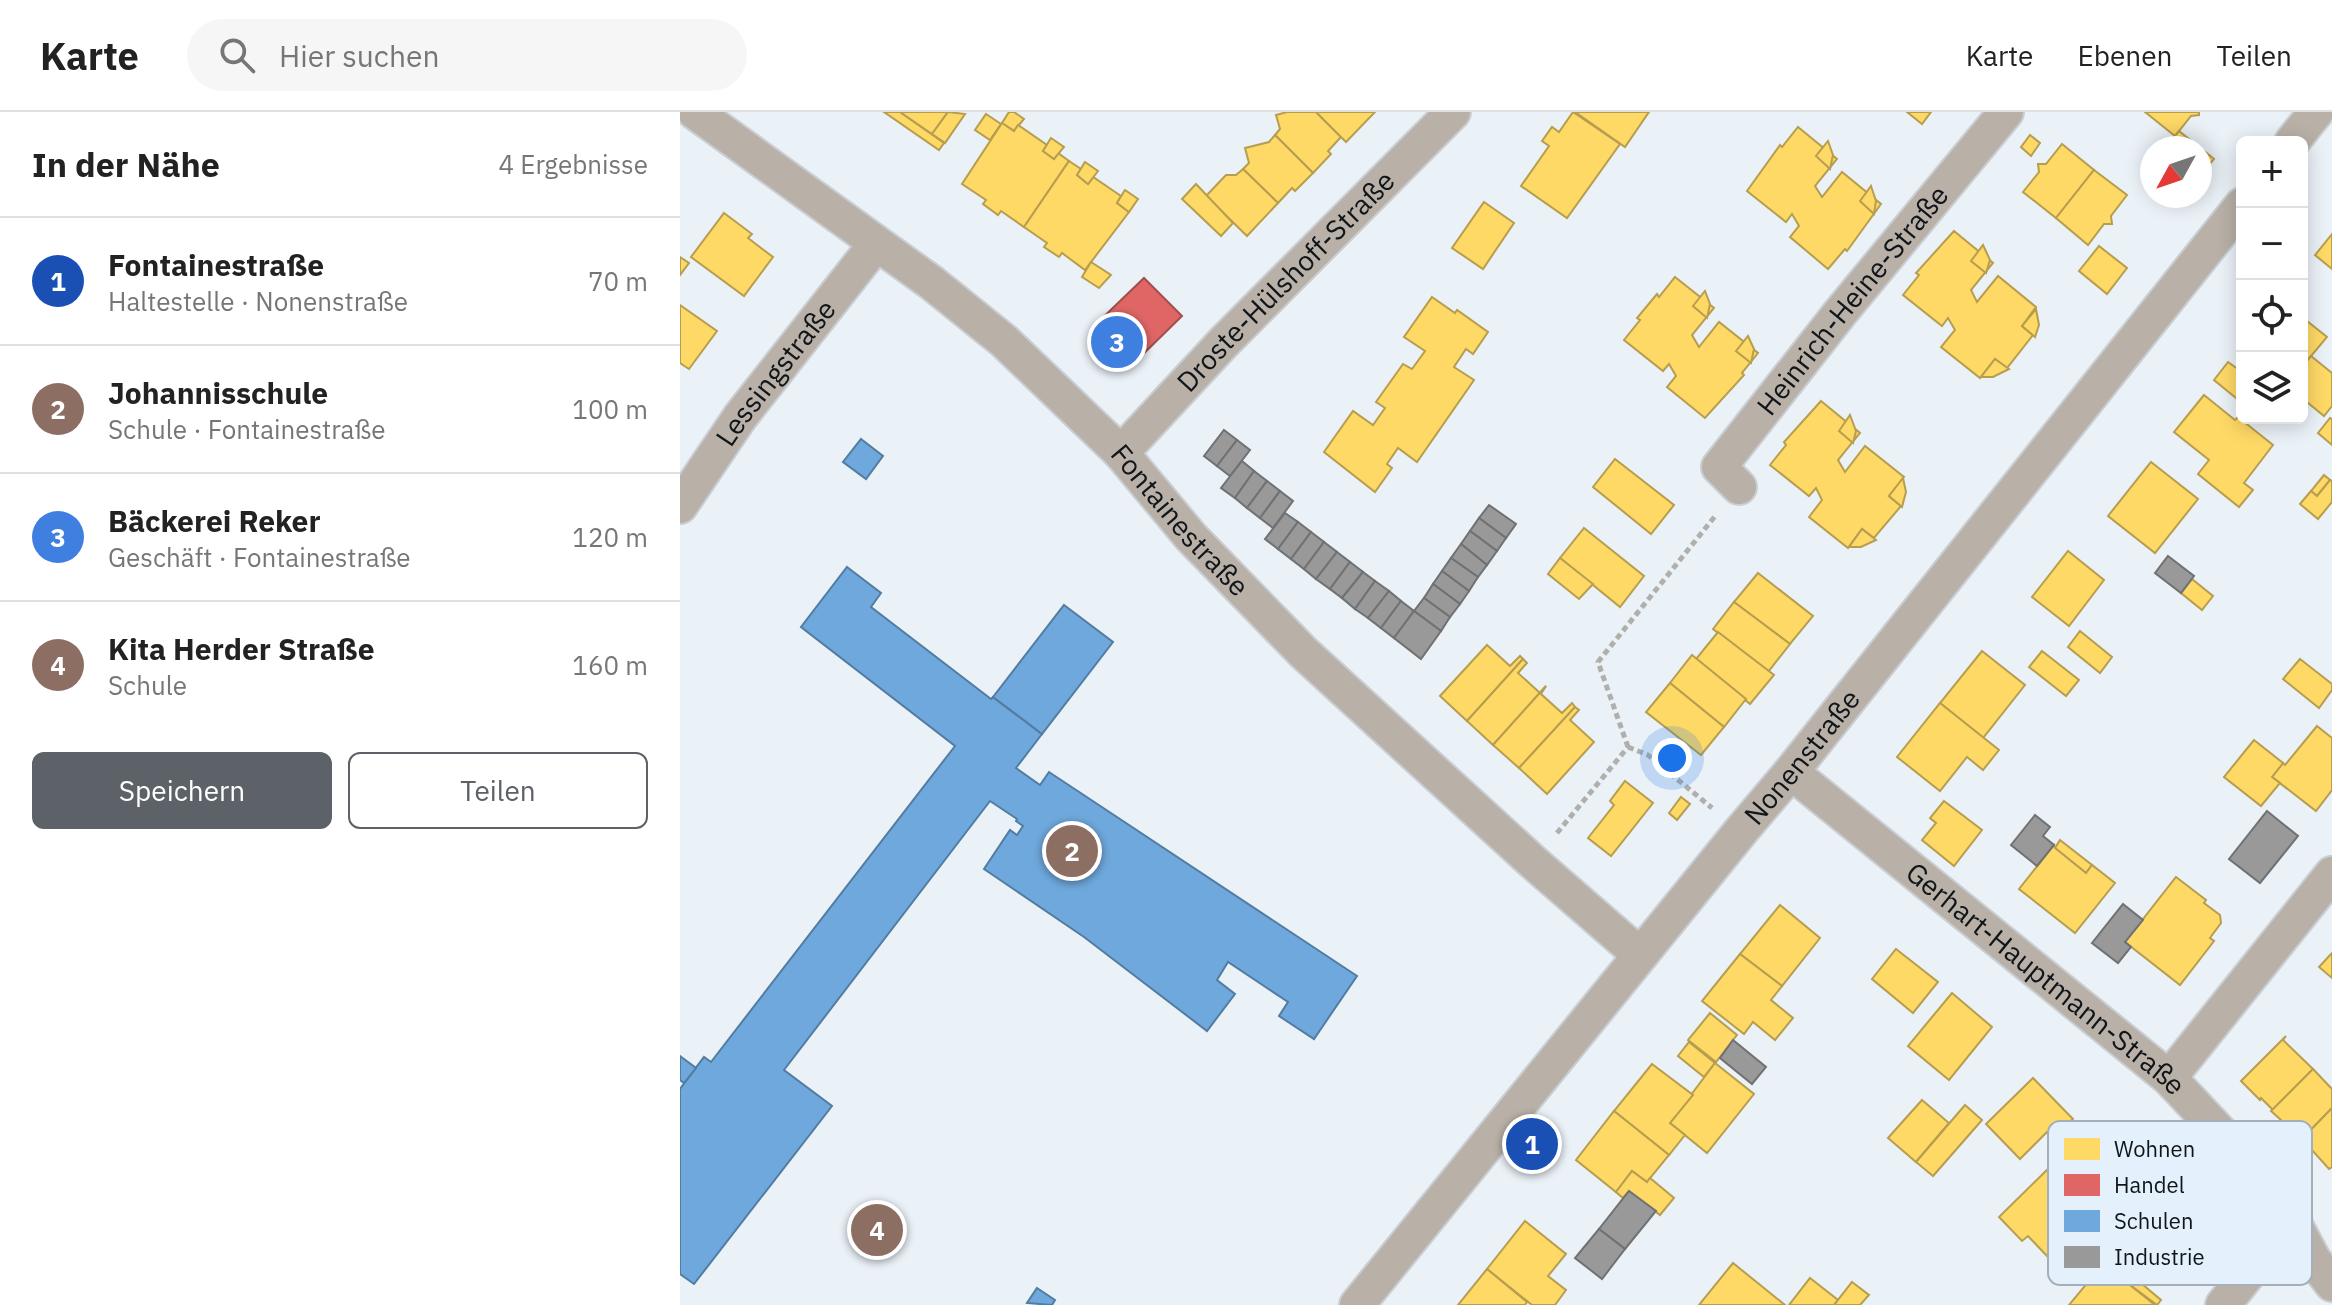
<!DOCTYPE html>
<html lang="de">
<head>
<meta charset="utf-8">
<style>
	:root { --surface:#fff; --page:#f6f6f6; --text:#222; --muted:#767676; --line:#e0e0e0; --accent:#5c6267 }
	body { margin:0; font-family:"IBM Plex Sans",sans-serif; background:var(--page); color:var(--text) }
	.controls { position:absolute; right:24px; top:24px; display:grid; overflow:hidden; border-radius:12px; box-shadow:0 4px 20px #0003 }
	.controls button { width:72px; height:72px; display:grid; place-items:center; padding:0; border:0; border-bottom:2px solid var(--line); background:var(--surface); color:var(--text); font:40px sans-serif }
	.compass { position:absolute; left:1460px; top:24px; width:72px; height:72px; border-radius:50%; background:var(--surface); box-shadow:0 4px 20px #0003; rotate:230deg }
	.you { position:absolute; left:992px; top:646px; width:28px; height:28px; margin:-20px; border:6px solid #fff; border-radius:50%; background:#1a73e8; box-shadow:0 0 0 12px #1a73e833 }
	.badge { display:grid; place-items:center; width:52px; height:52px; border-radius:50%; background:var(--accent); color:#fff; font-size:26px; font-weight:700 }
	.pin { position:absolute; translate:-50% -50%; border:4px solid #fff; box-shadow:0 2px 8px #0006 }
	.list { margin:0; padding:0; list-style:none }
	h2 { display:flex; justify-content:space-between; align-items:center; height:104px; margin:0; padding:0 32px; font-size:34px }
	h2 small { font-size:26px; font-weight:400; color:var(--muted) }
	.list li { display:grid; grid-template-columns:52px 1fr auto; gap:24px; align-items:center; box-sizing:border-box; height:128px; padding:0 32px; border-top:2px solid var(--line) }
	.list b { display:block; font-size:30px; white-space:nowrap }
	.list p { margin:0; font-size:26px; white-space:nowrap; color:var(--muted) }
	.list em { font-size:26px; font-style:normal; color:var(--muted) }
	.actions { display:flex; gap:16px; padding:24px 32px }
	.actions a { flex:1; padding:18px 0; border:2px solid var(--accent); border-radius:12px; text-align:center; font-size:28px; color:var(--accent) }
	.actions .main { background:var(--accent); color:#fff }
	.icon { flex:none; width:44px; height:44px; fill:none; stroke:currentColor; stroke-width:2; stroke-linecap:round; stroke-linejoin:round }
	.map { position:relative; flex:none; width:1652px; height:1193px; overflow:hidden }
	header { display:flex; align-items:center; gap:48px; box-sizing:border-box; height:112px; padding:0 40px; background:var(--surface); border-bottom:2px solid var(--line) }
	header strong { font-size:38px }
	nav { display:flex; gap:44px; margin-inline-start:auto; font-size:28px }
	.search { width:560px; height:72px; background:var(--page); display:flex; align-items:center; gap:20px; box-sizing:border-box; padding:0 28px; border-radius:44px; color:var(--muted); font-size:30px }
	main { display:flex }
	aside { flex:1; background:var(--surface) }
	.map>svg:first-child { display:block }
	.homes { fill:#ffd966; stroke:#b79e4f; stroke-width:2 }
	.shops { fill:#e06666; stroke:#a24e4f; stroke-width:2 }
	.schools { fill:#6fa8dc; stroke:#527ca2; stroke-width:2 }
	.industry { fill:#999; stroke:#707173; stroke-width:2 }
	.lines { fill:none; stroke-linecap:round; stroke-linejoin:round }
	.minor-casing { stroke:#c8ced3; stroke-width:38 }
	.path { stroke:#b0afac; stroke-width:5; stroke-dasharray:6 4; stroke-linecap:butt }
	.minor { stroke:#b9b0a7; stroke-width:34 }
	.labels { text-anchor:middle; stroke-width:8; stroke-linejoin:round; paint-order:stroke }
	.street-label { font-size:28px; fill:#101519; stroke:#e4f1fd }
	.key { fill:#e4f1fd; stroke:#a4afb9; stroke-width:2 }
	.key-label { font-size:22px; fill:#101519 }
</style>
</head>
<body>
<header>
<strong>Karte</strong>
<div class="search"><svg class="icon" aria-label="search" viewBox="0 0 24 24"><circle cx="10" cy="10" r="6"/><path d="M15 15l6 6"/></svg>Hier suchen</div>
<nav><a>Karte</a><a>Ebenen</a><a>Teilen</a></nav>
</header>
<main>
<aside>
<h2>In der Nähe<small>4 Ergebnisse</small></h2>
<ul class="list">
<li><span class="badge" style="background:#1a4fb4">1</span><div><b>Fontainestraße</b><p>Haltestelle · Nonenstraße</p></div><em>70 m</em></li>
<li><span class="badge" style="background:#8d6e63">2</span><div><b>Johannisschule</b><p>Schule · Fontainestraße</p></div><em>100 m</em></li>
<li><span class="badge" style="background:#3f7fe0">3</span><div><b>Bäckerei Reker</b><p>Geschäft · Fontainestraße</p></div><em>120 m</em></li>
<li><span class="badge" style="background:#8d6e63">4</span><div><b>Kita Herder Straße</b><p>Schule</p></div><em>160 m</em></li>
</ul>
<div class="actions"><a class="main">Speichern</a><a>Teilen</a></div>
</aside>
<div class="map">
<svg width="1652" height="1193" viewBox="0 0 1652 1193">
	<rect width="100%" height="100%" fill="#eaf1f7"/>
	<g class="homes">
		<path d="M204,0H220L264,31L259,38Z"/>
		<path d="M220,0H268L252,22Z"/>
		<path d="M268,0L285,2L265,31L252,22Z"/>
		<path d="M329,0H334L344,7L334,19L322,11Z"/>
		<path d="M607,0H636L661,25L648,39L651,42L633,61L595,23L600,17L596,3Z"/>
		<path d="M636,0H695L666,30Z"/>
		<path d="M893,0L940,32L887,106L841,74L869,34L862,29L872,15L879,20Z"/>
		<path d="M895,0H969L945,35Z"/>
		<path d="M1227,0H1251L1242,12Z"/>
		<path d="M1465,0H1519V3L1511,4L1495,24Z"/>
		<path d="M306,2L321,12L310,28L295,18Z"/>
		<path d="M322,11L334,19L338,13L367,33L363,39L374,47L378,41L389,49L344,115L321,99L318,103L303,92L306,88L282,72Z"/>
		<path d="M1118,15L1157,47L1135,74L1142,85L1162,60L1201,92L1167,139L1165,137L1148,157L1110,125L1119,114L1112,102L1106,110L1067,79L1100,33L1102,35Z"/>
		<path d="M1499,19L1534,47L1520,64V36H1485Z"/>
		<path d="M595,23L633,61L615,79L612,76L598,91L563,57L569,51L565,36L589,30Z"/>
		<path d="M1350,23L1360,31L1351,44L1341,35Z"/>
		<path d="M371,26L384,35L374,47L363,39Z"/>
		<path d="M1148,29L1153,43L1150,57L1136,44Z"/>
		<path d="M1382,32L1414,58L1376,106L1343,80L1359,60L1358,52H1366Z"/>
		<path d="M389,49L401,57L397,63L408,72L413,65L441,84L437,91L449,100L405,158L382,141L379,145L364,135L367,131L344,115Z"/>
		<path d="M405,50L418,59L408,72L397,63Z"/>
		<path d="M563,57L598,91L567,124L526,84L546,63H556Z"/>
		<path d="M1414,58L1447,83L1431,104L1432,112H1424L1408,133L1376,106Z"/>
		<path d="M516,72L553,111L541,124L502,87Z"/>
		<path d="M1191,74L1196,89L1194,102L1180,89Z"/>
		<path d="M445,78L458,87L449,100L437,91Z"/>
		<path d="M804,90L834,111L803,157L772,136Z"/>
		<path d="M44,101L72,122L68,126L93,145L64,184L11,145Z"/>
		<path d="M1274,119L1313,151L1291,178L1297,190L1318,164L1356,195L1342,214L1353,223L1327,256L1315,247L1300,266L1261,235L1275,218L1268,206L1262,214L1223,183L1239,163L1236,161Z"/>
		<path d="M1652,122V157L1635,143Z"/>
		<path d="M1303,133L1310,148L1306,161L1291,149Z"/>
		<path d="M1419,134L1447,156L1427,182L1399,159Z"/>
		<path d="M0,145L9,151L0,163Z"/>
		<path d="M411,150L431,163L419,176L402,165Z"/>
		<path d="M995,165L1034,196L1012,223L1019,235L1039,210L1078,241L1062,261L1064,263L1025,306L987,275L996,264L989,252L983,259L944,228L960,208L957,206L977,182L979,185Z"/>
		<path d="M1025,179L1030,192L1027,206L1013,194Z"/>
		<path d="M752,185L775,201L777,198L808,220L793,242L786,237L774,255L794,268L737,350L718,336L707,352L712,356L695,380L644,340L673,299L693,313L705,296L696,290L723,252L732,257L745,239L724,225Z"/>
		<path d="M0,193L37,219L9,257L0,251Z"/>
		<path d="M1356,197L1359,213L1355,225L1342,214Z"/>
		<path d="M1622,205L1647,225L1622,255Z"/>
		<path d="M1068,224L1074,237L1071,251L1056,239Z"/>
		<path d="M1631,244L1652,261V294L1644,304L1622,286V255Z"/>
		<path d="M1315,247L1329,257L1313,265H1301Z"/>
		<path d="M1548,250L1562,260V291L1534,268Z"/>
		<path d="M1524,283L1555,308L1558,305L1593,333L1564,371L1573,378L1559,395L1518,362L1529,348L1494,320Z"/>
		<path d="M1141,289L1180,321L1158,348L1165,360L1185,334L1224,365L1209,384L1221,394L1194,426L1182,417L1168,436L1129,405L1142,388L1136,376L1129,384L1090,353L1106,333L1104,330Z"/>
		<path d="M1170,303L1176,319L1173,331L1159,319Z"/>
		<path d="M1650,306L1652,307V333L1638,321Z"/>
		<path d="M935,347L994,393L971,422L913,375Z"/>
		<path d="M1471,350L1518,387L1475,441L1428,404Z"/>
		<path d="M1644,363L1650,368L1637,384L1631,379Z"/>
		<path d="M1223,366L1226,380L1222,395L1209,384Z"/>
		<path d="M1650,368L1652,369V390L1638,407L1620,392L1631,379L1637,384Z"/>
		<path d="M904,416L964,464L940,495L880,446Z"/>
		<path d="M1182,417L1196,428L1181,435H1169Z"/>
		<path d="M1388,439L1424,468L1389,514L1352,485Z"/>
		<path d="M880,446L913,472L899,487L868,462Z"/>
		<path d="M1078,461L1133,504L1110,532L1054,490Z"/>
		<path d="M1512,467L1533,484L1522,498L1501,481Z"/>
		<path d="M1054,490L1110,532L1088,560L1033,517Z"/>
		<path d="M1400,519L1432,545L1420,561L1388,535Z"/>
		<path d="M1038,520L1094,563L1070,592L1016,547Z"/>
		<path d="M807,533L830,554L840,544L843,547L787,609L760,584Z"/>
		<path d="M1302,539L1345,573L1303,626L1260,591Z"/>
		<path d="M1362,539L1399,568L1386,584L1349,555Z"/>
		<path d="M1012,543L1066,587L1044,615L990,571Z"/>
		<path d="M843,547L847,551L838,561L860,581L866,574L813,633L787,609Z"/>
		<path d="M1620,547L1652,572V578L1639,596L1603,567Z"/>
		<path d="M990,571L1044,615L1021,643L966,600Z"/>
		<path d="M866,574L861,582L882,601L892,591L895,595L839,656L813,633Z"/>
		<path d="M1260,591L1319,638L1303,658L1287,645L1260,679L1217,645Z"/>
		<path d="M895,595L899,598L890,608L914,630L867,682L839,656Z"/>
		<path d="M1637,614L1652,626V678L1636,699L1592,665L1603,651L1605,653Z"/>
		<path d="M1574,628L1603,651L1592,665L1600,671L1581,694L1544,665Z"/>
		<path d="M945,669L973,691L931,744L908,726L934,693L930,689Z"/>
		<path d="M1001,685L1010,692L997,708L989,701Z"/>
		<path d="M1264,689L1302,718L1274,754L1242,728L1256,711L1250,706Z"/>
		<path d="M1380,728L1412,753L1406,761L1375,736Z"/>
		<path d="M1374,733L1375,736L1406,761L1412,753L1435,771L1395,821L1339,777Z"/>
		<path d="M1496,765L1526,788L1524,791L1540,803L1541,811L1530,826L1534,829L1500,873L1445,830Z"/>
		<path d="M1100,793L1140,826L1102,874L1060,842Z"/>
		<path d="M1216,837L1258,870L1233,901L1192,867Z"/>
		<path d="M1652,841V866L1639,855Z"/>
		<path d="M1060,842L1102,874L1091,888L1113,906L1095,928L1073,910L1064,922L1022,889Z"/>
		<path d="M1272,881L1312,915L1269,968L1228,934Z"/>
		<path d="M1030,901L1057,923L1036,950L1008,928Z"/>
		<path d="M1606,924L1603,928L1633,957L1593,998L1581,986L1580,988L1561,969Z"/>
		<path d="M1009,930L1035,951L1024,965L998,944Z"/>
		<path d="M1035,951L1074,982L1027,1041L990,1011Z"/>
		<path d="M972,952L1013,983L990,1011L1005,1023L989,1043L934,999Z"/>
		<path d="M1633,957L1652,977V996L1622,1027L1591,999Z"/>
		<path d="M1353,966L1393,1007L1373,1026L1367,1020L1340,1047L1306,1012Z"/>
		<path d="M1242,988L1269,1011L1236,1050L1208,1026Z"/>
		<path d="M1285,993L1302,1008L1253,1064L1236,1050Z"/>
		<path d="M1652,996V1055L1649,1057L1622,1027Z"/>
		<path d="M934,999L989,1043L967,1070L952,1059L936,1080L896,1048Z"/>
		<path d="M1372,1053L1389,1069L1375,1083L1390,1097L1377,1110L1388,1127L1368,1145L1348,1124L1342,1129L1319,1105Z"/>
		<path d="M952,1059L967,1070L970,1066L994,1086L980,1103L949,1079L943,1086L936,1080Z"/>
		<path d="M845,1109L886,1142L868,1164L886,1178L875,1193H852L807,1157Z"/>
		<path d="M1429,1145L1450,1162L1445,1169L1475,1193H1389Z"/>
		<path d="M1053,1151L1105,1193H1019Z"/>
		<path d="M807,1157L847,1190L845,1193H778Z"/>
		<path d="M1450,1162L1481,1188L1477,1193L1445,1169Z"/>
		<path d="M1130,1166L1158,1188L1154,1193H1109Z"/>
		<path d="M1172,1170L1189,1183L1180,1193H1154Z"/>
	</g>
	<path class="shops" d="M464,166L502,204L451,254L413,215Z"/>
	<g class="schools">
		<path d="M181,327L203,344L186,367L163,350Z"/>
		<path d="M167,455L201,481L191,495L311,587L313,585L362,622L336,656L360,673L369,660L677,864L634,927L599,904L608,890L548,850L537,868L555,882L527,919L404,825L304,757L330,718L337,723L343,714L336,709L337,707L310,689L104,958L152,994L14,1172L0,1162V977L24,945L31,950L275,634L121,515Z"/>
		<path d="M384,493L433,530L362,622L313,585Z"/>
		<path d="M0,944L16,956L4,971L0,968Z"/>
		<path d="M357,1176L375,1188L372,1193L347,1191Z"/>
	</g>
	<g class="industry">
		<path d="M544,318L557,328L537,354L524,344Z"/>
		<path d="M557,328L570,338L550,364L537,354Z"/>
		<path d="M562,349L574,359L555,386L541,376Z"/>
		<path d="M574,359L587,369L567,396L555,386Z"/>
		<path d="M587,369L600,379L580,406L567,396Z"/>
		<path d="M600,379L613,389L593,416L580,406Z"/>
		<path d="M809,393L836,412L826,426L799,406Z"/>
		<path d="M605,401L618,410L598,437L585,427Z"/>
		<path d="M799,406L826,426L817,439L790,419Z"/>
		<path d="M618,410L631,420L611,447L598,437Z"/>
		<path d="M790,419L817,439L807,453L781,432Z"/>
		<path d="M631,420L644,430L624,457L611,447Z"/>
		<path d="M644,430L657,440L636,467L624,457Z"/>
		<path d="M781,432L807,453L798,465L771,446Z"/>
		<path d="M657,440L670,450L650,477L636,467Z"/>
		<path d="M1488,444L1514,464L1501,481L1475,461Z"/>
		<path d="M771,446L798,465L789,479L762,459Z"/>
		<path d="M670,450L683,460L662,486L650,477Z"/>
		<path d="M762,459L789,479L780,492L753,472Z"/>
		<path d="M683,460L695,469L675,497L662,486Z"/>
		<path d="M695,469L709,479L688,506L675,497Z"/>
		<path d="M753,472L780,492L770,505L744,486Z"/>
		<path d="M709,479L721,489L701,516L688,506Z"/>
		<path d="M744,486L770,505L761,519L734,499Z"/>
		<path d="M721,489L734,499L714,526L701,516Z"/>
		<path d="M734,499L761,519L741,547L714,526Z"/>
		<path d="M1587,699L1618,724L1580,771L1549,747Z"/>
		<path d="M1355,703L1370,715L1363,724L1374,733L1357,754L1331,733Z"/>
		<path d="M1443,792L1463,808L1445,830L1451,835L1438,851L1412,831Z"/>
		<path d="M1053,928L1086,955L1072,972L1040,946Z"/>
		<path d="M949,1079L976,1099L945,1137L919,1117Z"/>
		<path d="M919,1117L945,1137L922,1167L895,1146Z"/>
	</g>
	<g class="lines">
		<defs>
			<g id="minor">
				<path id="s1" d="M15,0L252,171L324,229L441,341L511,425L623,540L853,750L960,843"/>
				<path d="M1612,30L1636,0"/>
				<path id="s2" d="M441,341L543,231L773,0"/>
				<path id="s3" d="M1059,375L1039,355L1160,201L1326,0"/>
				<path id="s4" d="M0,394L60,305L196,132"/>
				<path id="s5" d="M1111,660L1489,966L1599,1083L1633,1147L1652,1172"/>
				<path d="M1489,966L1652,762"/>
				<path id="s6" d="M677,1193L1061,719L1111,660L1562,93"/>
				<path d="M1543,1193L1584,1142L1618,1120"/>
			</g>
		</defs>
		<use href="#minor" class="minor-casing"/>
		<g class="path">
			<path d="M948,635L918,550L1036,403"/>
			<path d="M948,635L968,643L1032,696"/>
			<path d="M877,721L948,635"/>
		</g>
		<use href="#minor" class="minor"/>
	</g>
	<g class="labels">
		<g class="street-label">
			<text dy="10" stroke="none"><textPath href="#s2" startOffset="238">Droste-Hülshoff-Straße</textPath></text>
			<text dy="10" stroke="none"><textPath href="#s3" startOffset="242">Heinrich-Heine-Straße</textPath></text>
			<text dy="10" stroke="none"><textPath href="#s4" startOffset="164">Lessingstraße</textPath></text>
			<text dy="10" stroke="none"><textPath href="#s1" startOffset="636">Fontainestraße</textPath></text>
			<text dy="10" stroke="none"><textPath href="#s6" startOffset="706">Nonenstraße</textPath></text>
			<text dy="10" stroke="none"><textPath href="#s5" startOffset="328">Gerhart-Hauptmann-Straße</textPath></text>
		</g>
	</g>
	<rect x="1368" y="1009" width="264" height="164" rx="12" class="key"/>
	<rect x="1384" y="1026" width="36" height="22" fill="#ffd966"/>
	<rect x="1384" y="1062" width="36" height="22" fill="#e06666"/>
	<rect x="1384" y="1098" width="36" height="22" fill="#6fa8dc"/>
	<rect x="1384" y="1134" width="36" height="22" fill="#999"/>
	<g class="key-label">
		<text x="1434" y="1045">Wohnen</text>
		<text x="1434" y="1081">Handel</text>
		<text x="1434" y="1117">Schulen</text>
		<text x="1434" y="1153">Industrie</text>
	</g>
</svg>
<div class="controls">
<button>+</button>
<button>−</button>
<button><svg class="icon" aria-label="locate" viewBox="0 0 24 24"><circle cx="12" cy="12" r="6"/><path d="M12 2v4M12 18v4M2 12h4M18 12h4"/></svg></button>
<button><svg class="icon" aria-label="layers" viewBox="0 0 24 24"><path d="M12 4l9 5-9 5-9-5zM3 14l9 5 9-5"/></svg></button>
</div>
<svg class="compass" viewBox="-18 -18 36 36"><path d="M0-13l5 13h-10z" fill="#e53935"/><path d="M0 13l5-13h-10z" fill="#767676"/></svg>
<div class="you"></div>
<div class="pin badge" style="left:852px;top:1032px;background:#1a4fb4">1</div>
<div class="pin badge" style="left:392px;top:739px;background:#8d6e63">2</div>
<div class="pin badge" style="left:437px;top:230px;background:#3f7fe0">3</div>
<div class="pin badge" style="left:197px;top:1118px;background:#8d6e63">4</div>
</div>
</main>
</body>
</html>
